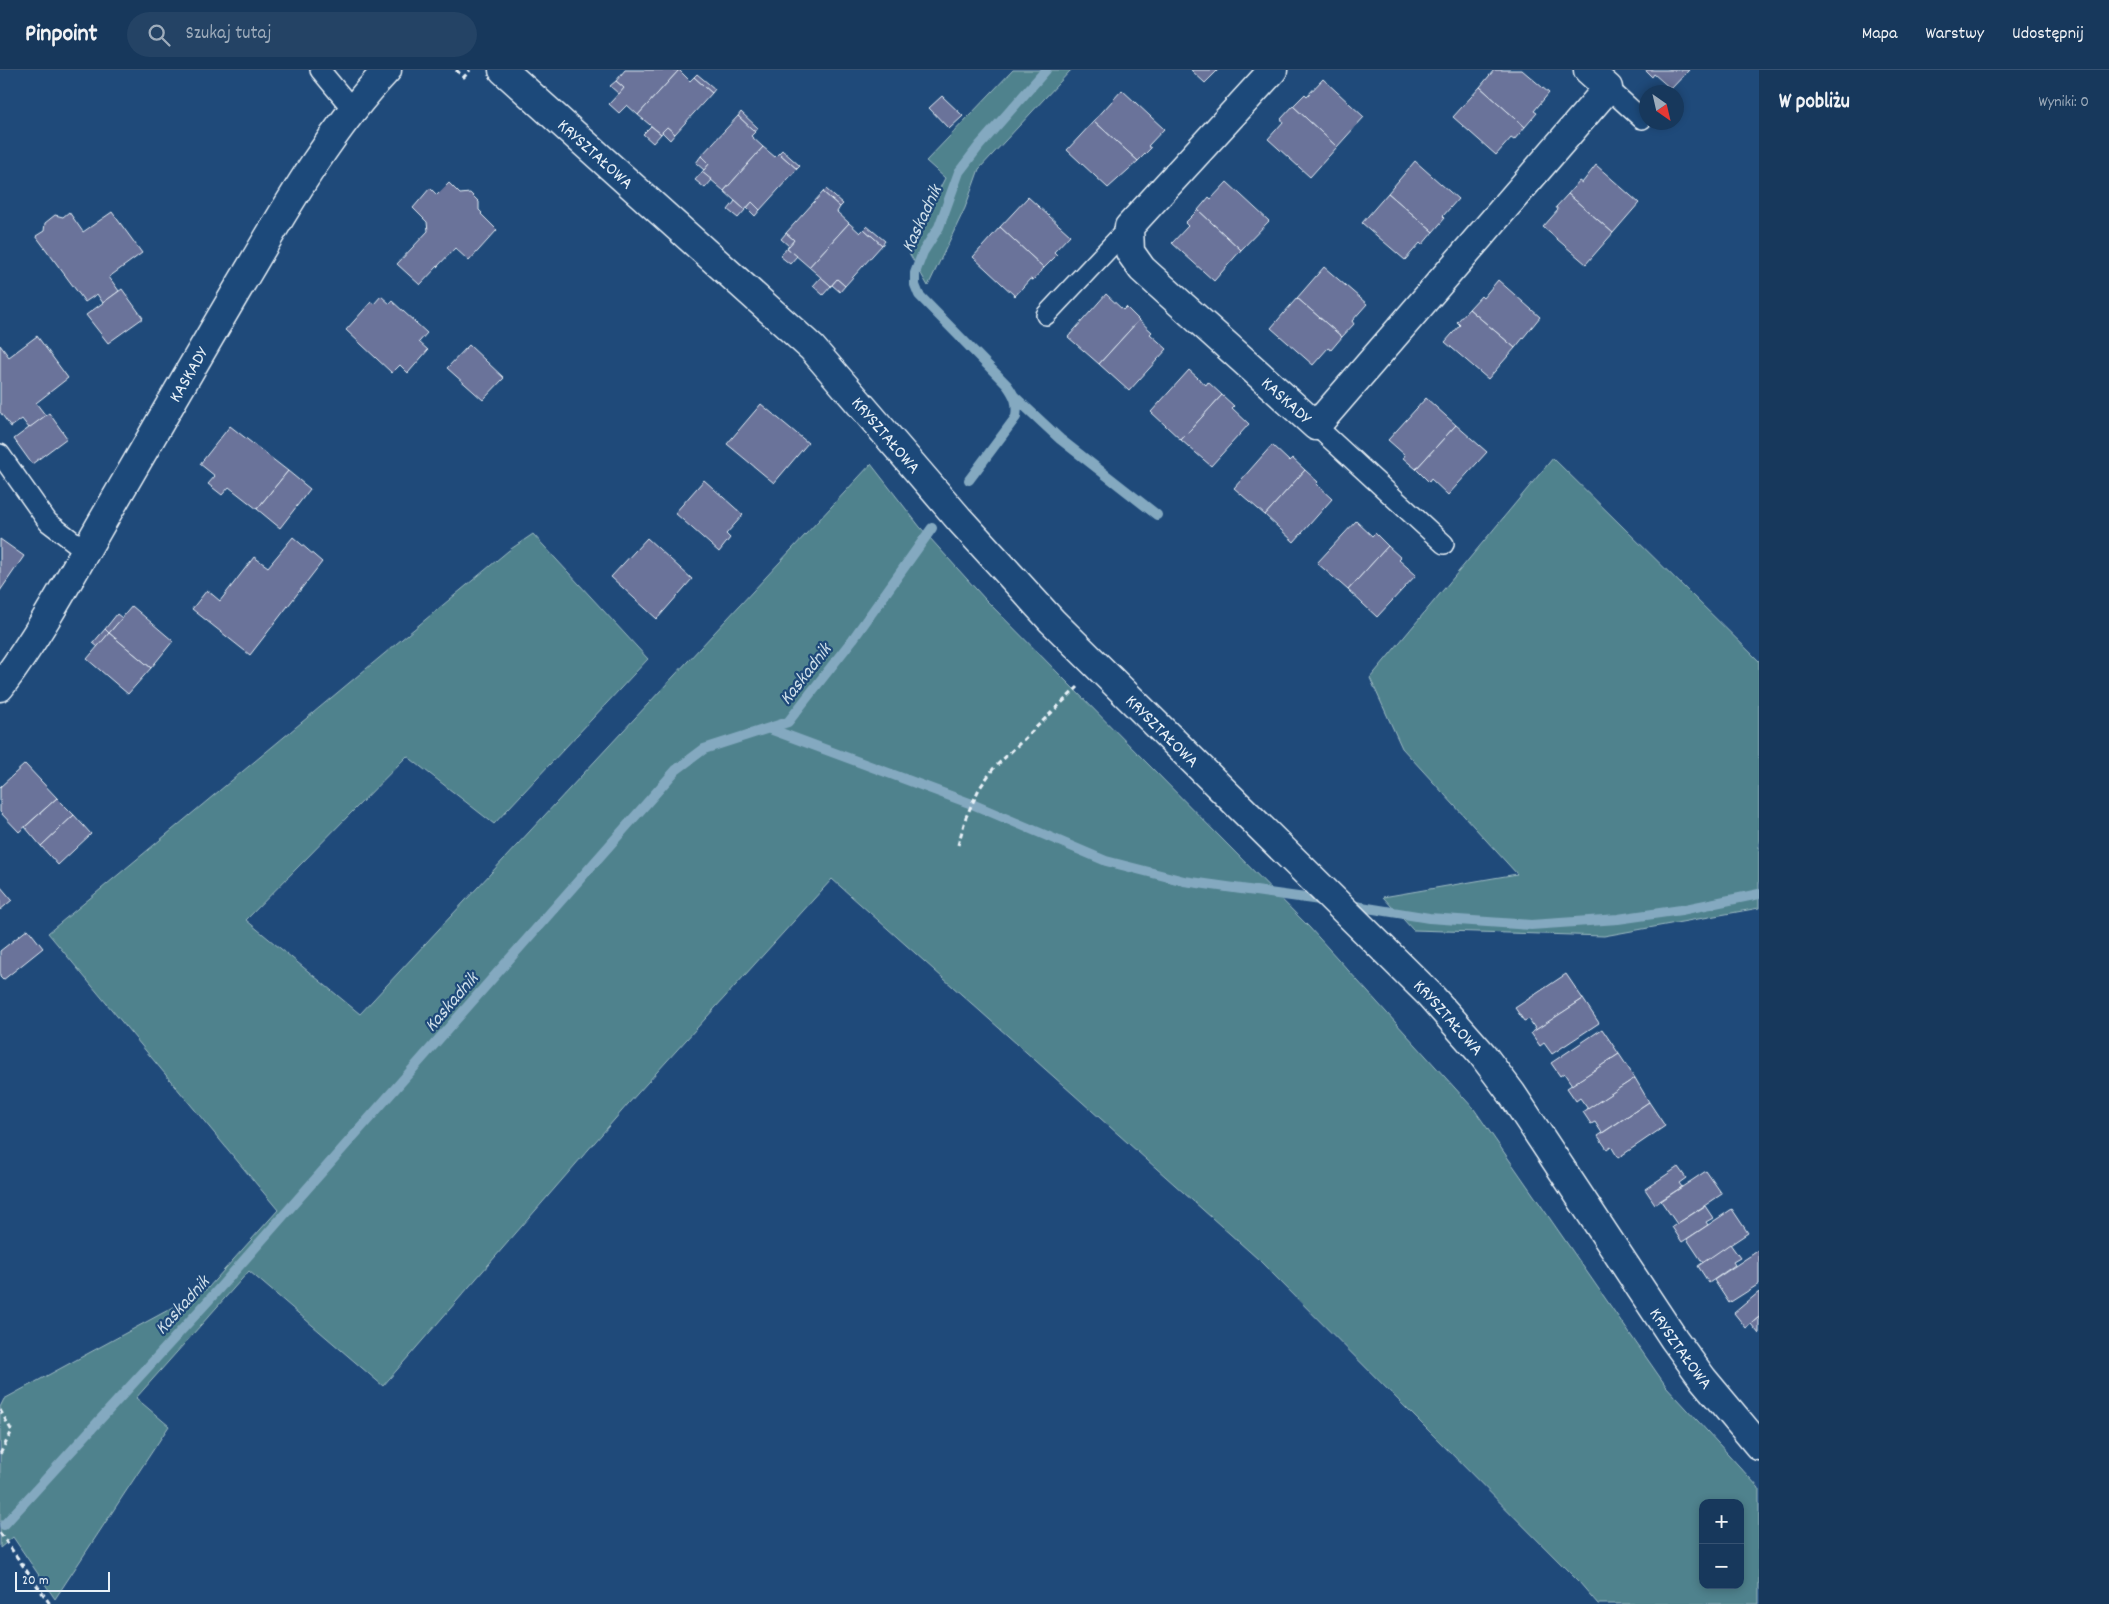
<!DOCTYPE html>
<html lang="pl">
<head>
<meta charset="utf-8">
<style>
	:root { --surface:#17385c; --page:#244365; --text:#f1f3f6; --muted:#9eacbb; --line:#365272 }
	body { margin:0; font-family:Dekko,sans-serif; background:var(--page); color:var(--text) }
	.controls { position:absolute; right:15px; bottom:15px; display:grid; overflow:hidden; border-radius:10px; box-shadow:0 2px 8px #0003 }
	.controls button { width:45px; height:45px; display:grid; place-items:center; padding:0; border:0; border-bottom:1px solid var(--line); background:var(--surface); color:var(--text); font:25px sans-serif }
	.compass { position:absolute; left:1639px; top:15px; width:45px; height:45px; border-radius:50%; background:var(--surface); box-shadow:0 2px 8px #0003; rotate:146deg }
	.scale { position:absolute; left:15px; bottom:12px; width:95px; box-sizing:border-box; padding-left:5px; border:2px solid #e8f1f8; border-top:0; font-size:14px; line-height:18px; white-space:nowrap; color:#e8f1f8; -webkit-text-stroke:4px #1f4a7a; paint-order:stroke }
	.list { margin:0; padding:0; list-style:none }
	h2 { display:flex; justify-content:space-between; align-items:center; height:65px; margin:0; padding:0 20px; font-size:21px }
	h2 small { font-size:16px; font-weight:400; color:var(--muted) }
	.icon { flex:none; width:28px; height:28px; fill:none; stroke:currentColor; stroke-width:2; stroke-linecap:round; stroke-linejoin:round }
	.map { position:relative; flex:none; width:1759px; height:1534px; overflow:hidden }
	header { display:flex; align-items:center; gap:30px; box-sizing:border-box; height:70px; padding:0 25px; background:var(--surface); border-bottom:1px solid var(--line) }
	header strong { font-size:24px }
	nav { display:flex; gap:28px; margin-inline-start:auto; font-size:18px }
	.search { width:350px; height:45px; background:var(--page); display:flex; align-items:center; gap:12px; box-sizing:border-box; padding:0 18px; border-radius:28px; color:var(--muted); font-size:19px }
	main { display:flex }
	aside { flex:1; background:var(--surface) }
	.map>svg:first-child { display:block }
	.green { fill:#50828d; stroke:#9cbac2; fill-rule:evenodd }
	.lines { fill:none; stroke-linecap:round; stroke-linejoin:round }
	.stream { stroke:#84a9c0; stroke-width:10 }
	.building { fill:#6a739a; stroke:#e8f1f8 }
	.lane-casing { stroke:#e8f1f8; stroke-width:22 }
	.street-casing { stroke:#e8f1f8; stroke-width:31 }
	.path { stroke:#e8f1f8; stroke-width:3; stroke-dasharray:5 4; stroke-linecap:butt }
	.lane { stroke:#1f4a7a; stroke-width:19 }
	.street { stroke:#1f4a7a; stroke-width:28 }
	.labels { text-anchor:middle; stroke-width:4.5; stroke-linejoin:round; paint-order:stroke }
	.street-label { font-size:18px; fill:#e8f1f8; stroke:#1f4a7a }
	.water-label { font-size:19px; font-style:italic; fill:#cfdfea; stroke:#1f4a7a }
</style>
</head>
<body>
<header>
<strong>Pinpoint</strong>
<div class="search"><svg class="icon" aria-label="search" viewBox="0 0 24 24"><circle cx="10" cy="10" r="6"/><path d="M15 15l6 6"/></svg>Szukaj tutaj</div>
<nav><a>Mapa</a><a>Warstwy</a><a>Udostępnij</a></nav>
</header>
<main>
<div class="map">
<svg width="1759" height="1534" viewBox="0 0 1759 1534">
	<rect width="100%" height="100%" fill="#1f4a7a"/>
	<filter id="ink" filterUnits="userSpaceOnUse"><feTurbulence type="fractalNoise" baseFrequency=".02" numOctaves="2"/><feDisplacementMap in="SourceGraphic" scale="10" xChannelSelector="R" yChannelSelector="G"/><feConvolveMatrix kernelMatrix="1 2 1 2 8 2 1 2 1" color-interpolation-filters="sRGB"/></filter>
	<g filter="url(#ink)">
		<g class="green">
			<path d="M1013,0H1071L979,99L965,138L928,216L908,181L945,108L926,91Z"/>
			<path d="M1553,388L1759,591V838L1604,866L1413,860L1383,827L1517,804L1402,678L1370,608Z"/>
			<path d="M871,394L920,457L985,529L1309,857L1474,1039L1666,1316L1759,1418V1534H1598L1579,1512L1258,1189L832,809L628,1034L383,1316L249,1201L136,1328L169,1356L55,1529L13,1467L0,1478V1337L4,1329L207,1219L278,1140L48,863L508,481L533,464L648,589L494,754L407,686L246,850L360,944ZM1703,1433H1740V1515H1703Z"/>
		</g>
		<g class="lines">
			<g class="stream">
				<path d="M1015,327L1060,369L1157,445"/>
				<path d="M969,410L1016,347C1018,333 1015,326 1007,315L919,225L915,215V203L923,182L939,157L959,102L979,76L1046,0"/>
				<path d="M770,659L972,734L1106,791L1184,811L1327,831"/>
				<path d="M1349,835L1429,848L1531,855L1618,849L1681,840L1759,824"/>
				<path d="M4,1455L209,1230L676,700L704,679L788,652L853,569L932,458"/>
			</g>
		</g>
		<g class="building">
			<path d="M625,0H679L638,45L627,35L619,43L609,34L624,18L616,11Z"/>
			<path d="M679,0L690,11L694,7L712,23L675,64L667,57L661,64L638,45Z"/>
			<path d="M1191,0H1218L1205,13Z"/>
			<path d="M1494,0H1522L1549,23L1534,41L1537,43L1525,57L1480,17Z"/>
			<path d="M1645,0H1689L1671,19L1654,4L1652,7Z"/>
			<path d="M697,4L715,19L712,23L694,7Z"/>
			<path d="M1323,9L1364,47L1337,77L1293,36L1305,24L1307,26Z"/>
			<path d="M616,11L624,18L619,24L610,16Z"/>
			<path d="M1480,17L1525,57L1514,70L1511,68L1496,85L1453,47Z"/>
			<path d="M1122,20L1164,59L1148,76L1151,78L1138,91L1094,51Z"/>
			<path d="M942,26L963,46L949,59L929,38Z"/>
			<path d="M1293,36L1337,77L1310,107L1268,69L1283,52L1281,49Z"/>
			<path d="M741,42L758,58L755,62L738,46Z"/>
			<path d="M738,46L755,62L751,66L763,77L724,121L702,102L709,94L701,86Z"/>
			<path d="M1094,51L1138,91L1108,118L1067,80Z"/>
			<path d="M651,56L661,64L653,73L643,64Z"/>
			<path d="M667,57L675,64L670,70L662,62Z"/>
			<path d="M763,77L775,87L779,83L797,99L760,140L752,132L745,140L724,121Z"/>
			<path d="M782,80L800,96L797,99L779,83Z"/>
			<path d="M701,86L709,94L704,100L696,93Z"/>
			<path d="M1415,91L1458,129L1443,146L1445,148L1433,162L1388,123Z"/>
			<path d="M1596,95L1639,133L1613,163L1568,124L1579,111L1582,113Z"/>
			<path d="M702,102L712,110L705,118L695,110Z"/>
			<path d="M1227,112L1269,151L1241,180L1198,140L1209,127L1211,129Z"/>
			<path d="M449,113L460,124L470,123L479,132V140L482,143L481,144L497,160L469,191L455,178L420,215L397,194L428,161L427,152L413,138L430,118L437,125Z"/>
			<path d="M826,119L843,134L840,137L823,122Z"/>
			<path d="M823,122L840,137L837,142L849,153L809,197L787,178L794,170L786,163Z"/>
			<path d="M1388,123L1433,162L1422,175L1420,173L1405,190L1362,153Z"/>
			<path d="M1568,124L1613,163L1586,194L1543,157L1558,140L1556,137Z"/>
			<path d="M1028,127L1070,165L1054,182L1057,185L1044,198L1000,157Z"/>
			<path d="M735,131L745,140L738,148L728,140Z"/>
			<path d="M752,132L760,140L755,146L747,138Z"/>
			<path d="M1198,140L1241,180L1214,211L1172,173L1188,156L1185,153Z"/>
			<path d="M69,142L83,162L112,142L142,183L109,207L119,221L103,233L97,224L85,232L36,166L44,161L45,153L55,145L63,147Z"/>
			<path d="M849,153L860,163L864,159L882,175L845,216L837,209L831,216L809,197Z"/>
			<path d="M867,156L885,171L882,175L864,159Z"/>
			<path d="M1000,157L1044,198L1033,210L1030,209L1015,226L973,187Z"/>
			<path d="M786,163L794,170L789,176L781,169Z"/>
			<path d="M787,178L797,186L790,194L780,186Z"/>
			<path d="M1324,197L1367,234L1352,251L1354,254L1342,267L1297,228Z"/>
			<path d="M821,207L831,216L823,225L813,216Z"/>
			<path d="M837,209L845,216L840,222L832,215Z"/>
			<path d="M1498,210L1540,247L1515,278L1469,239L1481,226L1483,228Z"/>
			<path d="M122,219L143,248L108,273L86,245Z"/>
			<path d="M1106,224L1123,240L1126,237L1139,250L1099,294L1068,267Z"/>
			<path d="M381,226L390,234L392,231L427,263L419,272L428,280L408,303L400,295L392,303L346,260L371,232L374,234Z"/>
			<path d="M1297,228L1342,267L1331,280L1328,278L1313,295L1271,258Z"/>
			<path d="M1469,239L1515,278L1488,309L1445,272L1460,255L1457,252Z"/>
			<path d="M1139,250L1152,262L1150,264L1167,279L1129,321L1099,294Z"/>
			<path d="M37,266L68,308L36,333L46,346L29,358L22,349L11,357L0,342V275L9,287Z"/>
			<path d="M469,275L504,308L483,330L447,298Z"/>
			<path d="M1189,300L1206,315L1208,312L1222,325L1181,370L1151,342Z"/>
			<path d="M1222,325L1234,336L1232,338L1249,354L1211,396L1181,370Z"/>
			<path d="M1426,328L1456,355L1416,399L1403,388L1405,385L1388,370Z"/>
			<path d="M761,334L808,373L774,413L727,374Z"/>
			<path d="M49,343L67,368L32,394L14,369Z"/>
			<path d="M1456,355L1487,382L1448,425L1431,409L1429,412L1416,399Z"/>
			<path d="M230,356L288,401L257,439L229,417L222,425L208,414L215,406L200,394Z"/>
			<path d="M1272,375L1289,391L1292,388L1305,400L1265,445L1234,418Z"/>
			<path d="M1305,400L1318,412L1316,414L1332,429L1294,472L1265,445Z"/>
			<path d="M288,401L310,419L280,458L257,439Z"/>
			<path d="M704,410L743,445L726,464L730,468L719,482L675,443Z"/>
			<path d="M1356,451L1372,466L1375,463L1388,476L1348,520L1317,493Z"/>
			<path d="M293,467L322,492L250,585L192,539L207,520L220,531L254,487L268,497Z"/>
			<path d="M647,468L692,509L657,549L611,507Z"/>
			<path d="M0,469L24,486L0,521Z"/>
			<path d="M1388,476L1401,488L1399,490L1416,505L1377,547L1348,520Z"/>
			<path d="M132,536L173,571L151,598L109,563Z"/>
			<path d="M117,544L122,548L109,563L105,559Z"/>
			<path d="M105,559L109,563L98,577L93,573Z"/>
			<path d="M109,563L151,598L128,624L87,589Z"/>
			<path d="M25,694L57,728L19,762L0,742V717Z"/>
			<path d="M57,728L74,745L41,776L25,757Z"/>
			<path d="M74,745L91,764L58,795L41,776Z"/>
			<path d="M0,816L12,830L0,840Z"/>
			<path d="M28,859L43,878L3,910L0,907V881Z"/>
			<path d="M1566,904L1583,929L1536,960L1529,949L1524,951L1515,938Z"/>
			<path d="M1583,929L1599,953L1552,984L1544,973L1540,976L1531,963Z"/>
			<path d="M1602,959L1619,984L1572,1015L1564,1003L1560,1006L1551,993Z"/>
			<path d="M1619,984L1635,1008L1588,1039L1580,1028L1576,1031L1567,1018Z"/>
			<path d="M1635,1008L1649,1032L1602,1063L1595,1052L1591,1054L1583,1042Z"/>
			<path d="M1649,1032L1665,1056L1618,1088L1611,1076L1607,1079L1598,1066Z"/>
			<path d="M1678,1097L1686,1108L1679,1113L1682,1117L1655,1134L1645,1119Z"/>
			<path d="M1706,1101L1722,1124L1677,1154L1661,1131Z"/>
			<path d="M1705,1136L1713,1148L1706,1152L1708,1155L1682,1172L1672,1157Z"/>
			<path d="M1732,1139L1748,1163L1703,1193L1687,1169Z"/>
			<path d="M1730,1174L1740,1188L1733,1192L1735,1195L1709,1213L1698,1196Z"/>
			<path d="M1759,1180V1214L1729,1233L1714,1210Z"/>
			<path d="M1759,1222V1247L1746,1258L1734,1243Z"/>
			<path d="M1759,1247V1264L1751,1254Z"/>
		</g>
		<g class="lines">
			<defs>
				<g id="lane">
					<path d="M320,0L353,40"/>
					<path d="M1608,18L1642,49"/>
					<path d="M1046,245L1129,157"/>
					<path d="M1316,356L1444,474"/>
					<path d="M0,384L48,452L86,481"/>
				</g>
				<g id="street">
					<path id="s1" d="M503,0L812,278L959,449L1052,551L1429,924L1482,984L1512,1024L1674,1269L1703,1309L1759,1376"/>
					<path id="s2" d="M1273,0L1129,157L1130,182L1142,199L1316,356L1608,18L1588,0"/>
					<path id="s3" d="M0,617C40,564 72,504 105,447C154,363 202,279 252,195C292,127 333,58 387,0"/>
				</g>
			</defs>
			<use href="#lane" class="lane-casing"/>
			<use href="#street" class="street-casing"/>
			<g class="path">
				<path d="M456,0L464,7L470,0"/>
				<path d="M958,775L966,747L979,719L993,699L1078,617"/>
				<path d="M0,1340L12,1361L0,1384"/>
				<path d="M0,1463L50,1534"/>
			</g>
			<use href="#lane" class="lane"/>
			<use href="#street" class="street"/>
		</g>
	</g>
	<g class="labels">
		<g class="street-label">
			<text dy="6" stroke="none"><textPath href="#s1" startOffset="125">KRYSZTAŁOWA</textPath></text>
			<text dy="6" stroke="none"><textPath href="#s3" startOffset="365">KASKADY</textPath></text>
			<text dy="6" stroke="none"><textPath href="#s2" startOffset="454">KASKADY</textPath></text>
			<text dy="6" stroke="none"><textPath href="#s1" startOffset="530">KRYSZTAŁOWA</textPath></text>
			<text dy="6" stroke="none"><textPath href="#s1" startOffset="935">KRYSZTAŁOWA</textPath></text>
			<text dy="6" stroke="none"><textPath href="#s1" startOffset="1340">KRYSZTAŁOWA</textPath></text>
			<text dy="6" stroke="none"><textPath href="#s1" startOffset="1745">KRYSZTAŁOWA</textPath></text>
		</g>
		<g class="water-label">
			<text transform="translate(920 148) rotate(-65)" y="7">Kaskadnik</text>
			<text transform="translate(804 603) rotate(-52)" y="7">Kaskadnik</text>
			<text transform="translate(450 931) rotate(-49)" y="7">Kaskadnik</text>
			<text transform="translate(181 1234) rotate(-48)" y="7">Kaskadnik</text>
		</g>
	</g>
</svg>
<div class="controls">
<button>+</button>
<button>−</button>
</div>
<svg class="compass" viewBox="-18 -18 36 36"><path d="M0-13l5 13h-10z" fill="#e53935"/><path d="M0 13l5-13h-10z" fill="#9eacbb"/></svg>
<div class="scale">20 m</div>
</div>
<aside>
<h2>W pobliżu<small>Wyniki: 0</small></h2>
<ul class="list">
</ul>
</aside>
</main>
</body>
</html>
